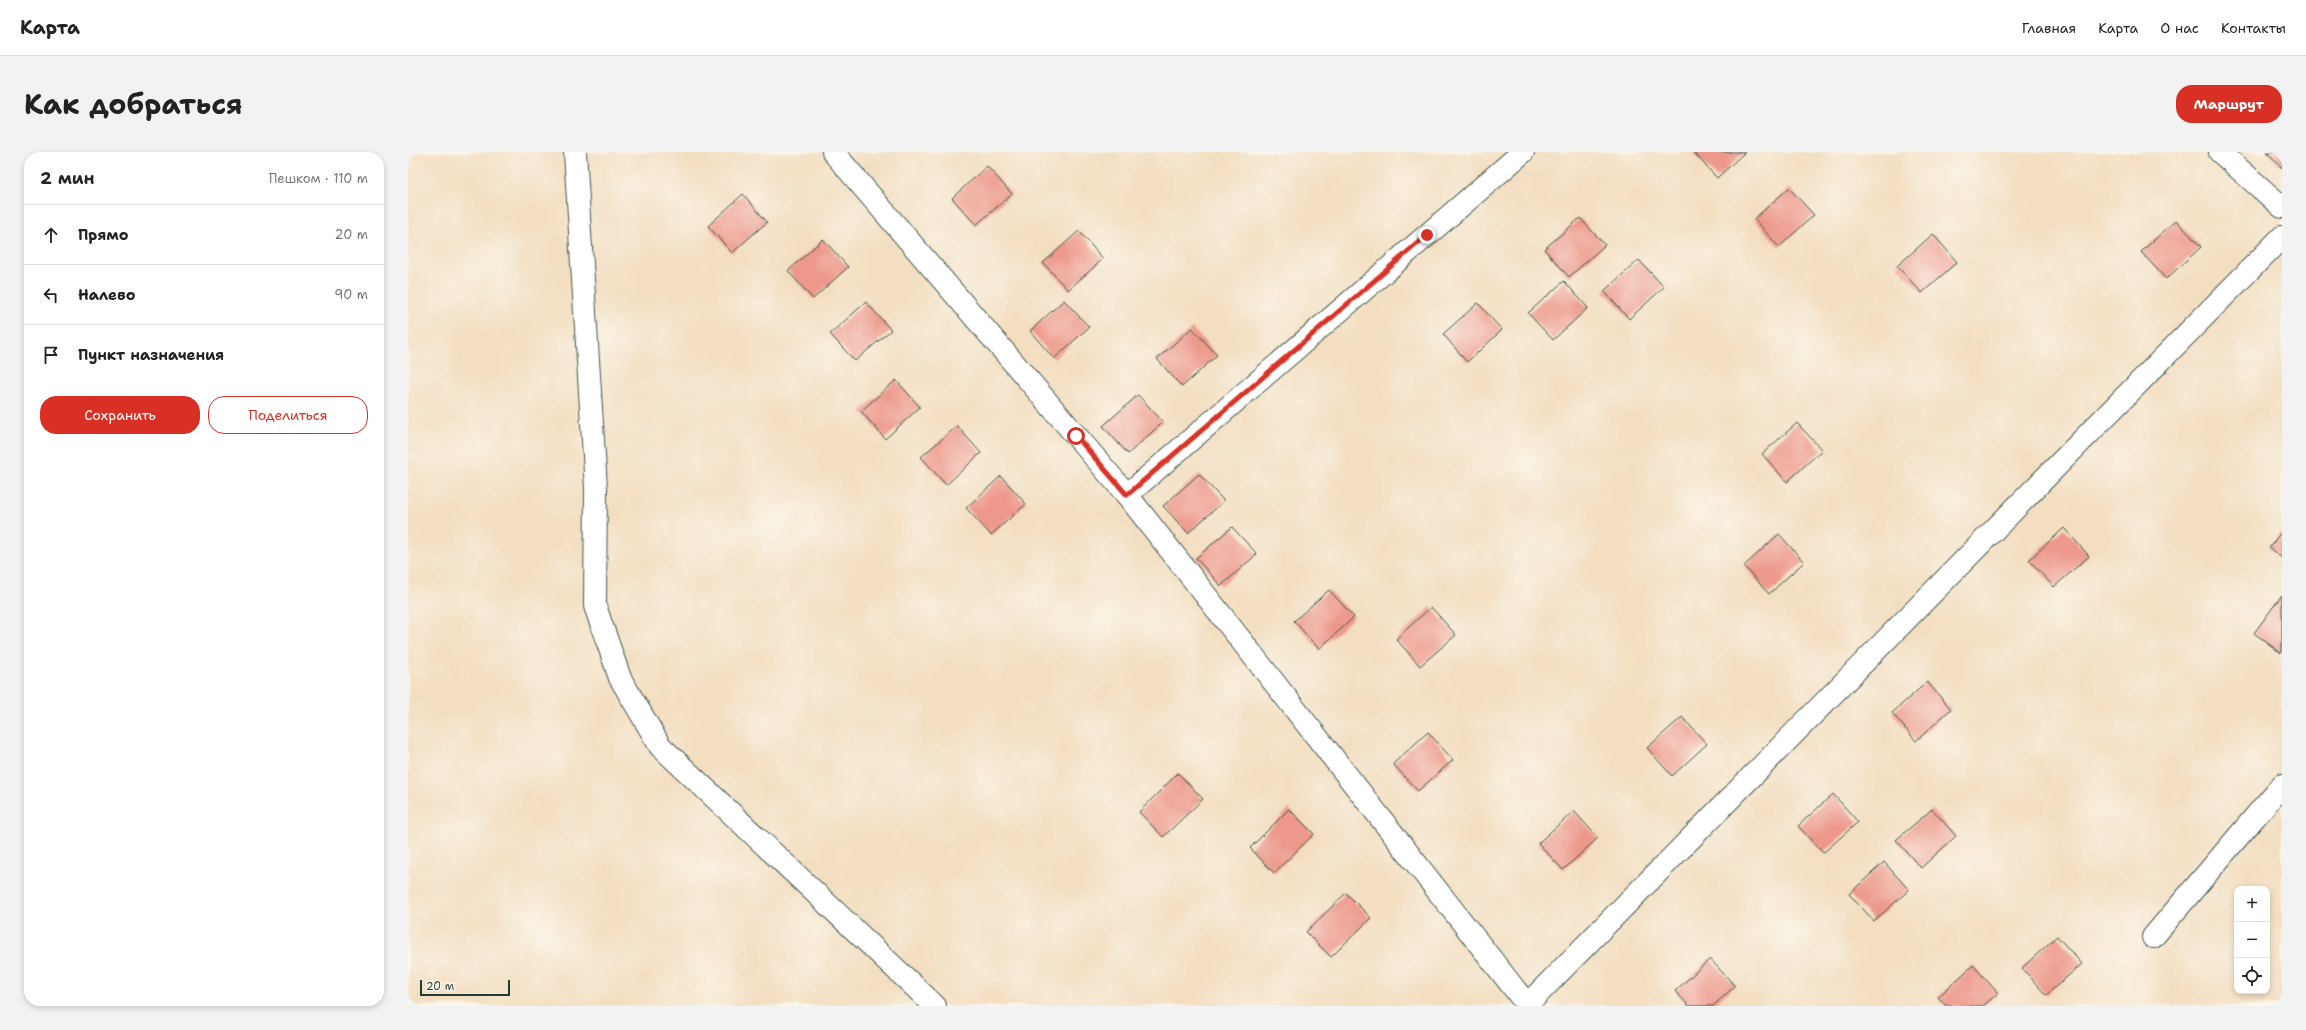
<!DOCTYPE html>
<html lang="ru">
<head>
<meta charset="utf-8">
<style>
	:root { --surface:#fff; --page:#f2f2f2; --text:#222; --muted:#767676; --line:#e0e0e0; --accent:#d93025 }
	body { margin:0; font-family:"Shantell Sans",sans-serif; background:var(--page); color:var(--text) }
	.controls { position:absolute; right:12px; bottom:12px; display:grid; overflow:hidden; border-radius:8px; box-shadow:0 2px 6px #0003 }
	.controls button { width:36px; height:36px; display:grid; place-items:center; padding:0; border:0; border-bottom:1px solid var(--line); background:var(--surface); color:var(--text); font:20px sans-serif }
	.scale { position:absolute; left:12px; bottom:10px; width:90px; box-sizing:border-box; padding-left:4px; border:2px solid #1f3d34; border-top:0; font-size:11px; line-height:14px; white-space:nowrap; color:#1f3d34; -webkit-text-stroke:3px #fbf7ec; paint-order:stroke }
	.stop { position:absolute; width:12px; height:12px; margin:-9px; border:3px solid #d93025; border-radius:50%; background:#fff }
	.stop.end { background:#d93025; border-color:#fff; box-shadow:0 1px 4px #0008 }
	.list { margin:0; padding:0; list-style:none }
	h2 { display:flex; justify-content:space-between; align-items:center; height:52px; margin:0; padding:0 16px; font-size:17px }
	h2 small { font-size:13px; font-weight:400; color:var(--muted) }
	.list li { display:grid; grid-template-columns:26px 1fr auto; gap:12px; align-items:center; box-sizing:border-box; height:60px; padding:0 16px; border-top:1px solid var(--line) }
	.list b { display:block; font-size:15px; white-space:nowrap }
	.list em { font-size:13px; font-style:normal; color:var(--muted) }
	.actions { display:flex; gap:8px; padding:12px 16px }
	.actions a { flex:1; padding:9px 0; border:1px solid var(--accent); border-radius:16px; text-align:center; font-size:14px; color:var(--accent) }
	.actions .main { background:var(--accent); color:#fff }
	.icon { flex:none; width:22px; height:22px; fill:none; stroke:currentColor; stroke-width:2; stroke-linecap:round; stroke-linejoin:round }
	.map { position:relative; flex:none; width:1874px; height:854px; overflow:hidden; border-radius:16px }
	header { display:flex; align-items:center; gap:24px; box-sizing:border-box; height:56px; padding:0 20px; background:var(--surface); border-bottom:1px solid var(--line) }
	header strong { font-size:19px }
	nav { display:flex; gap:22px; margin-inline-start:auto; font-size:14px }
	.intro { display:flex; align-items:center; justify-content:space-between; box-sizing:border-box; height:96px; padding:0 24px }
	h1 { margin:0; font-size:28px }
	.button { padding:10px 18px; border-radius:16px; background:var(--accent); color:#fff; font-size:14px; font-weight:700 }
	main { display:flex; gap:24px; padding:0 24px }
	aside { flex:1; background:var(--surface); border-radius:16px; box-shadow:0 2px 6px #0003 }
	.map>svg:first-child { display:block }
	.building { fill:#ed988b }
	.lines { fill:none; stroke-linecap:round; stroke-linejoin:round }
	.street-casing { stroke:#3f5549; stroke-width:24 }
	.street { stroke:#fff; stroke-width:22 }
	.route { stroke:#d93025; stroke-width:5 }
</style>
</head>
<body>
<header>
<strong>Карта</strong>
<nav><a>Главная</a><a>Карта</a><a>О нас</a><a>Контакты</a></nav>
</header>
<div class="intro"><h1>Как добраться</h1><a class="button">Маршрут</a></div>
<main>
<aside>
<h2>2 мин<small>Пешком · 110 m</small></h2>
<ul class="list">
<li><svg class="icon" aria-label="ahead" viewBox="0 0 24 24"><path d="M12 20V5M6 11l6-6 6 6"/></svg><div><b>Прямо</b></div><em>20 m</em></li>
<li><svg class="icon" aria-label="left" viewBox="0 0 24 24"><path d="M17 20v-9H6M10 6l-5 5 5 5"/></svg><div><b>Налево</b></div><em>90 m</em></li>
<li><svg class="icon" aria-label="arrive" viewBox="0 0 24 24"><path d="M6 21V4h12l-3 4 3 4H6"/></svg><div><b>Пункт назначения</b></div></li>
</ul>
<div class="actions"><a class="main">Сохранить</a><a>Поделиться</a></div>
</aside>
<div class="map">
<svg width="1874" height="854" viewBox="0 0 1874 854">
	<rect width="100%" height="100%" fill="#fbf7ec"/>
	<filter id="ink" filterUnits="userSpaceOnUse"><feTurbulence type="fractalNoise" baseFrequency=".025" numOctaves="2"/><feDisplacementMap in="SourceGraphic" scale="8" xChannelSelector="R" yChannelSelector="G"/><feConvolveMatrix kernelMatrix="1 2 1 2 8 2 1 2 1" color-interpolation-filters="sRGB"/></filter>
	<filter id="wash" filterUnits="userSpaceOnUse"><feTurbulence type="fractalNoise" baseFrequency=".012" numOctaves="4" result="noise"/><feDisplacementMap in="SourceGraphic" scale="16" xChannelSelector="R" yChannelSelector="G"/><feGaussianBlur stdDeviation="0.9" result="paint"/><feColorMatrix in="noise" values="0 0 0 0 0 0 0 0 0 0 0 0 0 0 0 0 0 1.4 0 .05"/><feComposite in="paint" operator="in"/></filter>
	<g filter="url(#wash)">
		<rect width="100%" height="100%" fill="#f3dec1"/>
		<g id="blocks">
			<g class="building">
				<path d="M1285,0H1337L1309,26Z"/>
				<path d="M1859,0H1874V16Z"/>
				<path d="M579,14L604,42L568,73L544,46Z"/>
				<path d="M1381,36L1406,63L1371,95L1346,67Z"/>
				<path d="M335,42L359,70L324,101L300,74Z"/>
				<path d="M1172,66L1197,93L1161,125L1136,97Z"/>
				<path d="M1768,68L1793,95L1758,127L1733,100Z"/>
				<path d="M671,79L695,107L660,138L635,111Z"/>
				<path d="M1525,82L1549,110L1514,141L1489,114Z"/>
				<path d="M415,87L440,115L405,147L380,119Z"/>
				<path d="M1231,108L1256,135L1221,167L1196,139Z"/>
				<path d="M1156,129L1180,156L1145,188L1120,161Z"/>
				<path d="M656,148L681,175L646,207L622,179Z"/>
				<path d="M458,150L483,178L447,209L422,182Z"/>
				<path d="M1070,151L1094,178L1059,210L1035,182Z"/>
				<path d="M784,176L809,203L774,235L749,207Z"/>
				<path d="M488,228L512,255L477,287L453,259Z"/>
				<path d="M730,243L755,270L720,302L695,274Z"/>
				<path d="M1389,271L1414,298L1379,330L1354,302Z"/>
				<path d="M549,274L573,301L538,333L513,305Z"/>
				<path d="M791,322L816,349L780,381L755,354Z"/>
				<path d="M593,324L618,352L583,383L558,356Z"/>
				<path d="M824,375L849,402L813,434L788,406Z"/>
				<path d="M1656,376L1681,404L1646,435L1621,408Z"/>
				<path d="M1874,379V406L1861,396Z"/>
				<path d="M1371,382L1396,410L1361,442L1336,414Z"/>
				<path d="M921,438L946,465L911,497L886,469Z"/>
				<path d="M1874,443V500L1873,501L1846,481Z"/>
				<path d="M1023,455L1048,483L1012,514L988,487Z"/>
				<path d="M1519,530L1543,557L1508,589L1484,561Z"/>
				<path d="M1274,565L1299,592L1264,624L1239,596Z"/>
				<path d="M1020,580L1045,608L1010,639L985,612Z"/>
				<path d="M770,621L795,647L755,685L731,660Z"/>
				<path d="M1425,642L1450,670L1415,701L1390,674Z"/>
				<path d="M881,657L906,682L866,721L842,696Z"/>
				<path d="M1524,657L1548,684L1513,716L1488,688Z"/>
				<path d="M1166,659L1190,686L1155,718L1130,691Z"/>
				<path d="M1476,710L1501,738L1466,769L1441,742Z"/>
				<path d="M938,741L963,766L923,805L898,780Z"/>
				<path d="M1649,784L1674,812L1638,843L1614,816Z"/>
				<path d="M1302,807L1327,834L1305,854H1281L1267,839Z"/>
				<path d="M1565,813L1590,841L1575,854H1538L1530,845Z"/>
			</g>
		</g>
	</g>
	<g filter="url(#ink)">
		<use href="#blocks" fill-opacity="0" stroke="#3f5549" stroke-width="1"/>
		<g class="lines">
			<defs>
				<g id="street">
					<path d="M167,0L188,336L187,454L212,526L252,594L527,854"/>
					<path d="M425,0L719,343L1120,854"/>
					<path d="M1812,0L1874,55"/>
					<path d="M719,343L1115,0"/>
					<path d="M1745,785L1874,633"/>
					<path d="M1119,853L1874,85"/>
				</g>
			</defs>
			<use href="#street" class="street-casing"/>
			<use href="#street" class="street"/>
		</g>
	</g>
	<g class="lines" filter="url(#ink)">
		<path class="route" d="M668,284L719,343L1019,83"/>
	</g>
</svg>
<div class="controls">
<button>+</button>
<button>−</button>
<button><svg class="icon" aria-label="locate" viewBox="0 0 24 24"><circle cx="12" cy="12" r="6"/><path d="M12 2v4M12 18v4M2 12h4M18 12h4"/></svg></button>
</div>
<div class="scale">20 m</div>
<div class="stop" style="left:668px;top:284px"></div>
<div class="stop end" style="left:1019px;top:83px"></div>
</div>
</main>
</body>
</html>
